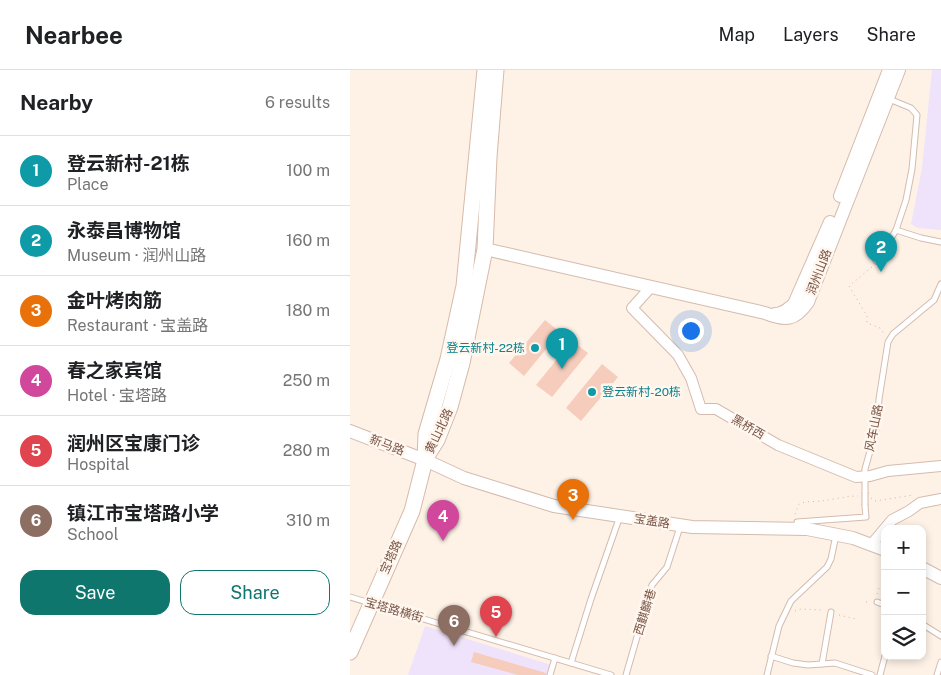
<!DOCTYPE html>
<html lang="en">
<head>
<meta charset="utf-8">
<style>
	:root { --surface:#fff; --page:#f2f2f2; --text:#202124; --muted:#757577; --line:#e0e0e0; --accent:#0f766e }
	body { margin:0; font-family:"Public Sans","Noto Sans SC",sans-serif; background:var(--page); color:var(--text) }
	.controls { position:absolute; right:15px; bottom:15px; display:grid; overflow:hidden; border-radius:10px; box-shadow:0 2px 8px #0003 }
	.controls button { width:45px; height:45px; display:grid; place-items:center; padding:0; border:0; border-bottom:1px solid var(--line); background:var(--surface); color:var(--text); font:25px sans-serif }
	.you { position:absolute; left:340px; top:260px; width:18px; height:18px; margin:-12px; border:4px solid #fff; border-radius:50%; background:#1a73e8; box-shadow:0 0 0 8px #1a73e833 }
	.badge { display:grid; place-items:center; width:32px; height:32px; border-radius:50%; background:var(--accent); color:#fff; font-size:16px; font-weight:700 }
	.pin { position:absolute; translate:-50% -41px; filter:drop-shadow(0 1px 2px #0008) }
	.pin::after { content:''; position:absolute; top:26px; width:18px; height:15px; background:inherit; clip-path:polygon(0 0,100% 0,50% 100%) }
	.list { margin:0; padding:0; list-style:none }
	h2 { display:flex; justify-content:space-between; align-items:center; height:65px; margin:0; padding:0 20px; font-size:21px }
	h2 small { font-size:16px; font-weight:400; color:var(--muted) }
	.list li { display:grid; grid-template-columns:32px 1fr auto; gap:15px; align-items:center; box-sizing:border-box; height:70px; padding:0 20px; border-top:1px solid var(--line) }
	.list b { display:block; font-size:19px; white-space:nowrap }
	.list p { margin:0; font-size:16px; white-space:nowrap; color:var(--muted) }
	.list em { font-size:16px; font-style:normal; color:var(--muted) }
	.actions { display:flex; gap:10px; padding:15px 20px }
	.actions a { flex:1; padding:11px 0; border:1px solid var(--accent); border-radius:15px; text-align:center; font-size:18px; color:var(--accent) }
	.actions .main { background:var(--accent); color:#fff }
	.icon { flex:none; width:28px; height:28px; fill:none; stroke:currentColor; stroke-width:2; stroke-linecap:round; stroke-linejoin:round }
	.map { position:relative; flex:none; width:591px; height:605px; overflow:hidden }
	header { display:flex; align-items:center; gap:30px; box-sizing:border-box; height:70px; padding:0 25px; background:var(--surface); border-bottom:1px solid var(--line) }
	header strong { font-size:24px }
	nav { display:flex; gap:28px; margin-inline-start:auto; font-size:18px }
	main { display:flex }
	aside { flex:1; background:var(--surface) }
	.map>svg:first-child { display:block }
	.education { fill:#efe3fb }
	.building { fill:#f6cdbc }
	.lines { fill:none; stroke-linecap:round; stroke-linejoin:round }
	.service-casing { stroke:#d4bbae; stroke-width:7 }
	.minor-casing { stroke:#d4bbae; stroke-width:12 }
	.tertiary-casing { stroke:#d4bbae; stroke-width:14 }
	.secondary-casing { stroke:#d7baaa; stroke-width:17 }
	.path { stroke:#dbb09e; stroke-width:1; stroke-dasharray:1 4; stroke-linecap:butt }
	.service { stroke:#fff; stroke-width:5 }
	.minor { stroke:#fff; stroke-width:10 }
	.tertiary { stroke:#fff; stroke-width:12 }
	.secondary { stroke:#fff; stroke-width:15 }
	.service-bridge-casing { stroke:#d4bbae; stroke-width:7; stroke-linecap:butt }
	.service-bridge { stroke:#fff; stroke-width:5 }
	.culture-dot { fill:#0f9aa8; stroke:#fff7ee; stroke-width:2 }
	.labels { text-anchor:middle; stroke-width:5; stroke-linejoin:round; paint-order:stroke }
	.street-label { font-size:12px; fill:#7a5548; stroke:#fff7ee }
	.culture-label { font-size:12px; fill:#0d838f; stroke:#fff7ee; text-anchor:end }
</style>
</head>
<body>
<header>
<strong>Nearbee</strong>
<nav><a>Map</a><a>Layers</a><a>Share</a></nav>
</header>
<main>
<aside>
<h2>Nearby<small>6 results</small></h2>
<ul class="list">
<li><span class="badge" style="background:#0f9aa8">1</span><div><b>登云新村-21栋</b><p>Place</p></div><em>100 m</em></li>
<li><span class="badge" style="background:#0f9aa8">2</span><div><b>永泰昌博物馆</b><p>Museum · 润州山路</p></div><em>160 m</em></li>
<li><span class="badge" style="background:#e8710a">3</span><div><b>金叶烤肉筋</b><p>Restaurant · 宝盖路</p></div><em>180 m</em></li>
<li><span class="badge" style="background:#d1479c">4</span><div><b>春之家宾馆</b><p>Hotel · 宝塔路</p></div><em>250 m</em></li>
<li><span class="badge" style="background:#e0444e">5</span><div><b>润州区宝康门诊</b><p>Hospital</p></div><em>280 m</em></li>
<li><span class="badge" style="background:#8d6e63">6</span><div><b>镇江市宝塔路小学</b><p>School</p></div><em>310 m</em></li>
</ul>
<div class="actions"><a class="main">Save</a><a>Share</a></div>
</aside>
<div class="map">
<svg width="591" height="605" viewBox="0 0 591 605">
	<rect width="100%" height="100%" fill="#fef2e7"/>
	<g class="education">
		<path d="M582,0H591V160L568,158L561,154L572,98Z"/>
		<path d="M75,556L202,595L198,605H58Z"/>
	</g>
	<g class="building">
		<path d="M195,250L210,262L174,306L159,293Z"/>
		<path d="M222,271L238,283L202,327L186,315Z"/>
		<path d="M252,294L268,307L231,351L216,338Z"/>
		<path d="M124,582L196,603V605H168L121,592Z"/>
	</g>
	<g class="lines">
		<defs>
			<g id="service">
				<path d="M539,29L561,38L567,45L562,99L556,130L546,160L571,168L591,172"/>
				<path d="M526,191L532,184L546,160"/>
				<path d="M515,422V399L527,356L529,329L538,272L543,264L584,230L591,214"/>
				<path d="M447,458V452L516,447L515,436"/>
				<path d="M0,527L261,605"/>
				<path d="M527,532L535,535"/>
				<path d="M572,554L591,566"/>
				<path d="M421,586L443,593L458,595L485,593L522,605"/>
				<path d="M221,593L241,529L270,446"/>
				<path d="M472,594L481,542"/>
				<path d="M200,605L205,588"/>
				<path d="M276,605L302,515L317,497L330,457"/>
				<path d="M417,605L429,556L441,531L477,497L481,489L486,465"/>
				<path d="M530,605L535,586"/>
				<path d="M587,605L591,592"/>
			</g>
			<g id="minor">
				<path d="M301,217L282,238L328,285L341,308L351,339H366L428,375L506,407L520,406L538,401L591,396"/>
				<path d="M521,475L542,450L559,441L570,433L591,429"/>
			</g>
			<g id="tertiary">
				<path d="M490,126L539,0"/>
				<path d="M135,179L415,243C435,251 445,251 458,232L549,0"/>
				<path d="M425,244C433,244 438,239 444,234L480,152"/>
				<path d="M0,361L75,390L114,408L204,436L342,457L457,459L503,468L535,480"/>
				<path d="M572,498L591,508"/>
			</g>
			<g id="secondary">
				<path d="M75,389L87,370L100,337L112,293L135,179L139,87L146,0"/>
				<path d="M0,582L62,441L75,390L76,364L98,289L114,216L135,0"/>
			</g>
		</defs>
		<use href="#service" class="service-casing"/>
		<use href="#minor" class="minor-casing"/>
		<use href="#tertiary" class="tertiary-casing"/>
		<use href="#secondary" class="secondary-casing"/>
		<g class="path">
			<path d="M522,197L499,216L517,246V253L530,258L535,265"/>
			<path d="M521,428L525,431L564,425"/>
			<path d="M445,444L449,434C455,431 463,432 470,431C482,430 495,426 508,426"/>
			<path d="M527,524L530,515"/>
			<path d="M516,532L521,531"/>
			<path d="M445,541L451,539L473,540"/>
			<path d="M489,545L506,549"/>
		</g>
		<use href="#service" class="service"/>
		<use href="#minor" class="minor"/>
		<use href="#tertiary" class="tertiary"/>
		<use href="#secondary" class="secondary"/>
		<defs>
			<path id="service-bridge" d="M515,422V436"/>
		</defs>
		<use href="#service-bridge" class="service-bridge-casing"/>
		<use href="#service-bridge" class="service-bridge"/>
	</g>
	<g class="culture-dot">
		<circle cx="185" cy="278" r="5"/>
		<circle cx="242" cy="322" r="5"/>
	</g>
	<g class="labels">
		<g class="street-label">
			<text transform="translate(469 202) rotate(-69)" y="4">润州山路</text>
			<text transform="translate(398 357) rotate(30)" y="4">黑桥西</text>
			<text transform="translate(524 358) rotate(-79)" y="4">风车山路</text>
			<text transform="translate(89 361) rotate(-65)" y="4">黄山北路</text>
			<text transform="translate(37 375) rotate(21)" y="4">新马路</text>
			<text transform="translate(302 451) rotate(9)" y="4">宝盖路</text>
			<text transform="translate(41 487) rotate(-66)" y="4">宝塔路</text>
			<text transform="translate(44 540) rotate(16)" y="4">宝塔路横街</text>
			<text transform="translate(295 542) rotate(-73)" y="4">西麒麟巷</text>
		</g>
		<g class="culture-label">
			<text x="175" y="282">登云新村-22栋</text>
			<text x="252" y="326" text-anchor="start">登云新村-20栋</text>
		</g>
	</g>
</svg>
<div class="controls">
<button>+</button>
<button>−</button>
<button><svg class="icon" aria-label="layers" viewBox="0 0 24 24"><path d="M12 4l9 5-9 5-9-5zM3 14l9 5 9-5"/></svg></button>
</div>
<div class="you"></div>
<div class="pin badge" style="left:212px;top:299px;background:#0f9aa8">1</div>
<div class="pin badge" style="left:531px;top:202px;background:#0f9aa8">2</div>
<div class="pin badge" style="left:223px;top:450px;background:#e8710a">3</div>
<div class="pin badge" style="left:93px;top:471px;background:#d1479c">4</div>
<div class="pin badge" style="left:146px;top:567px;background:#e0444e">5</div>
<div class="pin badge" style="left:104px;top:576px;background:#8d6e63">6</div>
</div>
</main>
</body>
</html>
